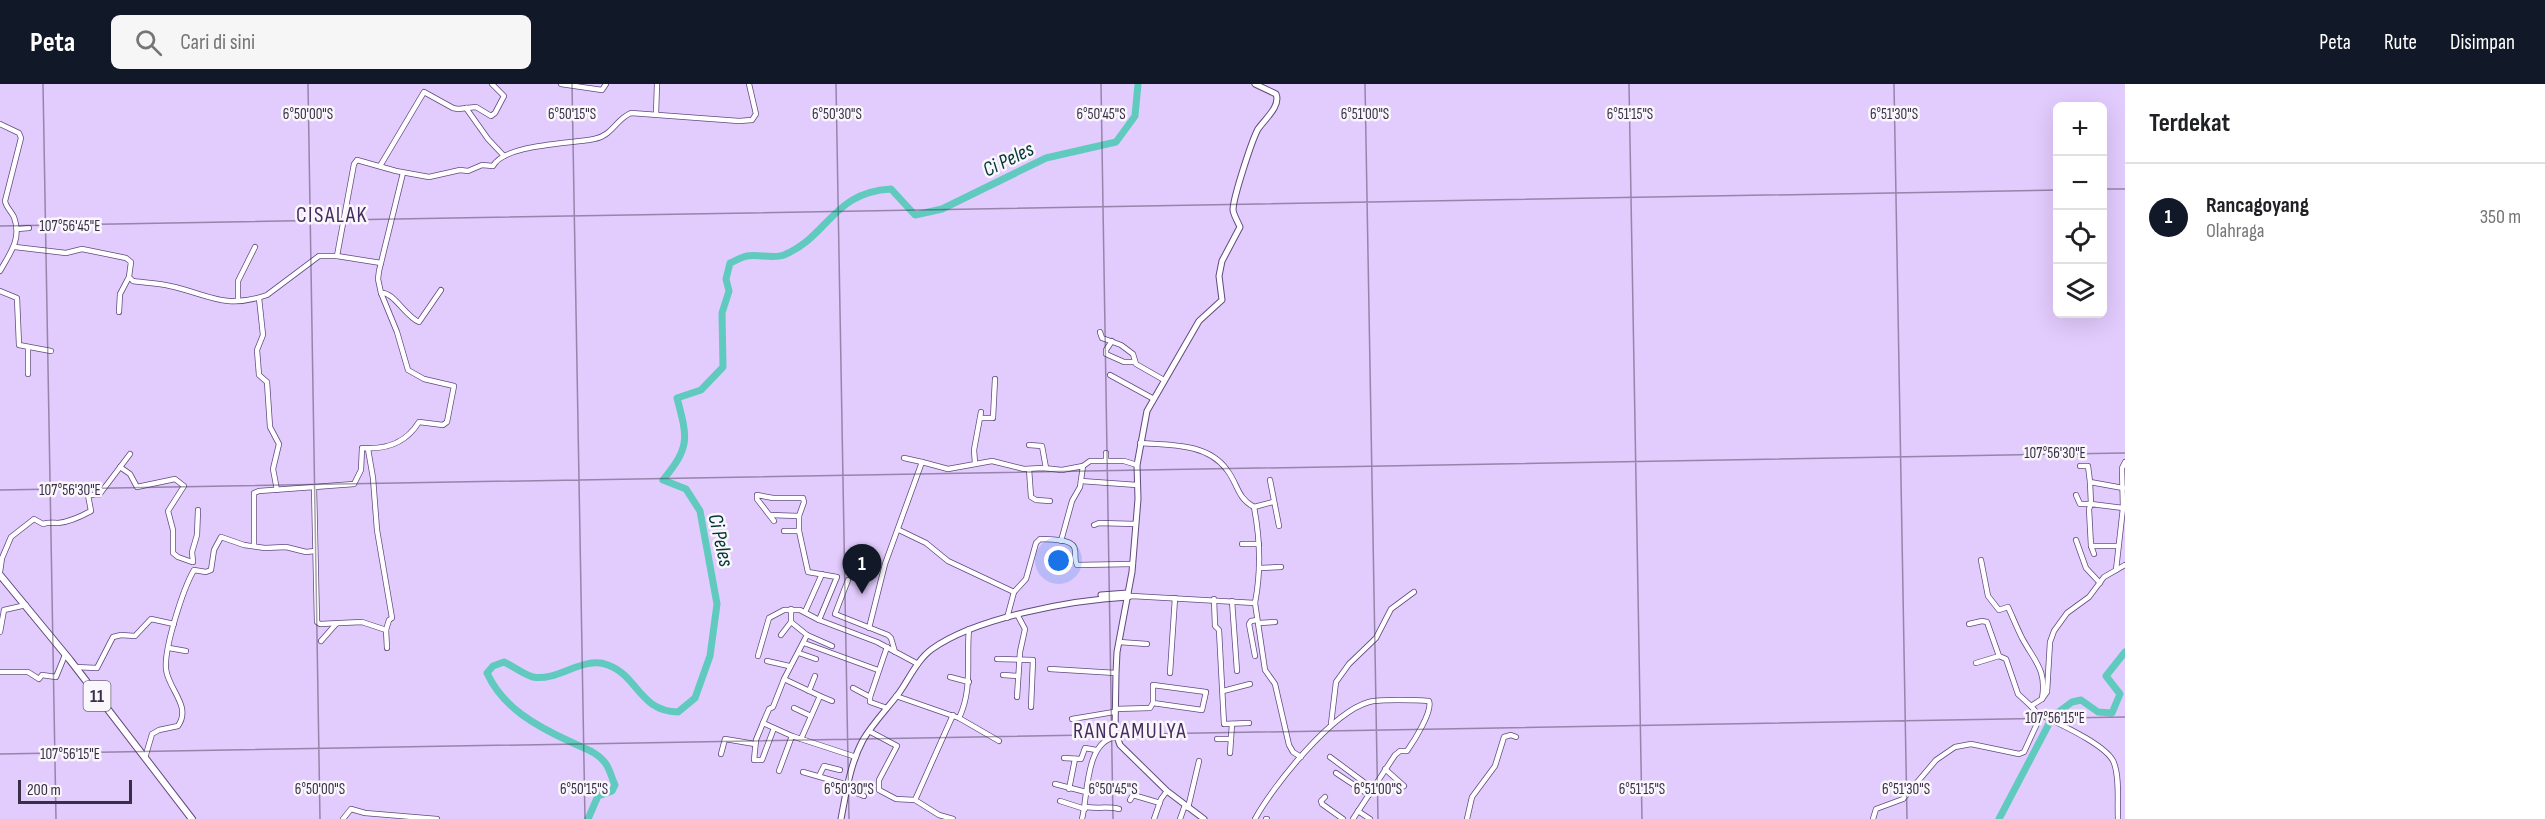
<!DOCTYPE html>
<html lang="id">
<head>
<meta charset="utf-8">
<style>
	:root { --surface:#fff; --page:#f6f6f6; --text:#202124; --muted:#757577; --line:#e0e0e0; --accent:#111827 }
	body { margin:0; font-family:"Sofia Sans Condensed",sans-serif; background:var(--page); color:var(--text) }
	.controls { position:absolute; right:18px; top:18px; display:grid; overflow:hidden; border-radius:9px; box-shadow:0 6px 24px #0002 }
	.controls button { width:54px; height:54px; display:grid; place-items:center; padding:0; border:0; border-bottom:2px solid var(--line); background:var(--surface); color:var(--text); font:30px sans-serif }
	.scale { position:absolute; left:18px; bottom:15px; width:114px; box-sizing:border-box; padding-left:6px; border:3px solid #392e46; border-top:0; font-size:16px; line-height:21px; white-space:nowrap; color:#392e46; -webkit-text-stroke:4px #f9f6fc; paint-order:stroke }
	.you { position:absolute; left:1059px; top:477px; width:21px; height:21px; margin:-15px; border:4px solid #fff; border-radius:50%; background:#1a73e8; box-shadow:0 0 0 9px #1a73e833 }
	.badge { display:grid; place-items:center; width:39px; height:39px; border-radius:50%; background:var(--accent); color:#fff; font-size:20px; font-weight:700 }
	.pin { position:absolute; translate:-50% -50px; filter:drop-shadow(0 2px 3px #0008) }
	.pin::after { content:''; position:absolute; top:32px; width:21px; height:18px; background:inherit; clip-path:polygon(0 0,100% 0,50% 100%) }
	.list { margin:0; padding:0; list-style:none }
	h2 { display:flex; justify-content:space-between; align-items:center; height:78px; margin:0; padding:0 24px; font-size:26px }
	h2 small { font-size:20px; font-weight:400; color:var(--muted) }
	.list li { display:grid; grid-template-columns:39px 1fr auto; gap:18px; align-items:center; box-sizing:border-box; height:108px; padding:0 24px; border-top:2px solid var(--line) }
	.list b { display:block; font-size:22px; white-space:nowrap }
	.list p { margin:0; font-size:20px; white-space:nowrap; color:var(--muted) }
	.list em { font-size:20px; font-style:normal; color:var(--muted) }
	.icon { flex:none; width:33px; height:33px; fill:none; stroke:currentColor; stroke-width:2; stroke-linecap:round; stroke-linejoin:round }
	.map { position:relative; flex:none; width:2125px; height:735px; overflow:hidden }
	header { display:flex; align-items:center; gap:36px; box-sizing:border-box; height:84px; padding:0 30px; background:var(--accent); color:#fff }
	header strong { font-size:28px }
	nav { display:flex; gap:33px; margin-inline-start:auto; font-size:21px }
	.search { width:420px; height:54px; background:var(--page); display:flex; align-items:center; gap:15px; box-sizing:border-box; padding:0 21px; border-radius:9px; color:var(--muted); font-size:22px }
	main { display:flex }
	aside { flex:1; background:var(--surface) }
	.map>svg:first-child { display:block }
	.lines { fill:none; stroke-linecap:round; stroke-linejoin:round }
	.river { stroke:#60cabe; stroke-width:7 }
	.minor-casing { stroke:#63497e; stroke-width:6 }
	.major-casing { stroke:#63497e; stroke-width:7 }
	.highway-casing { stroke:#63497e; stroke-width:8 }
	.minor { stroke:#fff; stroke-width:4.5 }
	.major { stroke:#fff; stroke-width:5 }
	.highway { stroke:#fff; stroke-width:6 }
	.ticks { fill:none; stroke:#392e46; stroke-width:1.5; stroke-opacity:0.45 }
	.labels { text-anchor:middle; stroke-width:5; stroke-linejoin:round; paint-order:stroke }
	.shield { fill:#f9f6fc; stroke:#736a7d; stroke-width:1.5 }
	.shield-label { font-size:18px; font-weight:bold; fill:#392e46 }
	.water-label { font-size:21px; font-style:italic; fill:#013631; stroke:#f9f6fc }
	.quarter-label { font-size:22px; letter-spacing:1.5px; fill:#452b5e; stroke:#f9f6fc }
	.ticks-label { font-size:15px; text-anchor:middle; fill:#392e46; stroke:#f9f6fc; stroke-width:5; stroke-linejoin:round; paint-order:stroke }
</style>
</head>
<body>
<header>
<strong>Peta</strong>
<div class="search"><svg class="icon" aria-label="search" viewBox="0 0 24 24"><circle cx="10" cy="10" r="6"/><path d="M15 15l6 6"/></svg>Cari di sini</div>
<nav><a>Peta</a><a>Rute</a><a>Disimpan</a></nav>
</header>
<main>
<div class="map">
<svg width="2125" height="735" viewBox="0 0 2125 735">
	<rect width="100%" height="100%" fill="#e2cbfd"/>
	<g class="lines">
		<g class="river">
			<path d="M588,735L598,712L612,707L615,701C612,695 610,686 606,680C598,668 583,664 571,658C536,642 503,624 487,589L493,582L504,578C513,582 524,591 533,593C558,598 583,571 608,581C638,592 639,627 678,628L695,614L710,572L717,520L700,427L686,405L663,396C690,363 688,355 677,314L701,306L723,283L722,229L729,207L726,195L730,179C735,177 741,173 747,172C758,170 773,175 784,171C829,152 833,108 891,105L915,131L942,125L1046,74L1116,58L1135,32L1138,0"/>
			<path d="M1999,735L2053,632L2072,618L2081,616L2098,628L2112,629L2120,610L2106,592L2125,568"/>
		</g>
		<defs>
			<g id="minor">
				<path d="M561,0L602,6L606,0"/>
				<path d="M466,24L488,55L504,72"/>
				<path d="M656,30L657,0"/>
				<path d="M0,40L19,49L21,54L5,117C6,123 11,127 14,133C22,155 10,169 0,187"/>
				<path d="M380,82L424,8L453,24L458,25L476,23L491,32L495,29L504,12L492,0"/>
				<path d="M17,145L29,144"/>
				<path d="M15,163L66,169L82,165L126,174L131,178L129,193L133,197C145,199 158,199 170,202C208,210 224,226 267,211L319,172H337L354,80L357,76L396,87L429,93L460,86L468,87L482,81L493,82C505,60 569,60 594,55C612,52 616,35 631,29L739,37L752,36L756,30L749,0"/>
				<path d="M337,172L381,179"/>
				<path d="M0,207L17,214L19,261L51,267"/>
				<path d="M381,209C393,207 406,233 419,238L441,206"/>
				<path d="M259,214L263,251L257,266L259,291L267,298L270,343L279,360L273,385L277,406"/>
				<path d="M238,216V197L255,163"/>
				<path d="M119,228L120,210L129,193"/>
				<path d="M1100,248L1102,254L1121,261L1133,270L1136,280L1164,296"/>
				<path d="M1112,257L1106,266V270L1124,278H1135"/>
				<path d="M28,290V263"/>
				<path d="M1110,291L1152,314"/>
				<path d="M980,334H993L995,295"/>
				<path d="M1029,361L1042,362L1046,384"/>
				<path d="M368,365L373,394L377,446L392,534L389,536L386,546"/>
				<path d="M904,374L922,378"/>
				<path d="M1106,377H1124L1137,381"/>
				<path d="M975,379L974,366L981,328"/>
				<path d="M2080,382H2088L2090,398L2123,404"/>
				<path d="M120,383L130,390L137,403L175,395L184,402L168,427L173,446V469L178,473L192,478"/>
				<path d="M1029,385L1031,413L1036,416L1050,417"/>
				<path d="M1270,396L1279,442"/>
				<path d="M1081,397L1137,401"/>
				<path d="M2076,411L2080,420H2091L2090,398"/>
				<path d="M1254,423L1273,418"/>
				<path d="M770,431L799,432V447L808,488L837,493L819,536"/>
				<path d="M774,437L757,415V411L773,414H803L804,418L799,432"/>
				<path d="M1094,441L1099,439L1136,440"/>
				<path d="M899,446L926,459L948,477L1014,508L1026,495L1036,459L1040,455C1050,456 1074,454 1075,466C1076,472 1074,475 1077,481L1133,480"/>
				<path d="M784,447H799"/>
				<path d="M2076,456L2086,484L2100,499"/>
				<path d="M1061,457L1072,417L1080,403L1083,382"/>
				<path d="M1242,460H1259"/>
				<path d="M254,461V409L259,407L314,403"/>
				<path d="M2091,462L2094,470"/>
				<path d="M2118,462H2091L2089,425L2091,420L2123,424"/>
				<path d="M1981,476L1988,512L1999,526L2008,523C2013,534 2017,544 2022,554C2035,578 2047,586 2042,615"/>
				<path d="M193,478L192,468L197,451L198,426"/>
				<path d="M1259,484L1281,483"/>
				<path d="M2116,486L2123,424L2122,384L2125,378"/>
				<path d="M0,488L2,474L11,453L34,435L43,440C49,438 52,439 58,439C70,438 80,433 91,427L88,411H99L130,370"/>
				<path d="M848,496L835,530L888,551L891,554L895,568"/>
				<path d="M1128,513L1132,512L1255,519C1261,488 1260,454 1254,423C1237,414 1238,400 1227,386C1208,359 1170,361 1140,359"/>
				<path d="M1214,515L1215,542L1219,546L1224,640L1249,639"/>
				<path d="M1232,517L1237,587"/>
				<path d="M1255,519L1265,586L1275,600L1289,661L1293,668L1301,673"/>
				<path d="M791,525V538L807,551L784,595L820,612L801,655"/>
				<path d="M805,528L822,490"/>
				<path d="M1007,534L1014,508"/>
				<path d="M1259,539L1275,538"/>
				<path d="M1969,540L1982,537L1987,538L1999,572"/>
				<path d="M869,544L885,480L922,378L948,385L992,377L1024,385L1043,384L1062,386L1083,382L1090,377H1106V369"/>
				<path d="M0,548L4,526L26,521"/>
				<path d="M781,551L791,538"/>
				<path d="M807,551L832,562"/>
				<path d="M321,557L336,540"/>
				<path d="M1119,558L1147,560"/>
				<path d="M804,559L878,586"/>
				<path d="M169,564L186,567"/>
				<path d="M387,564L386,546L362,538L320,540L317,538L314,403L354,400L361,386L362,364C387,366 406,359 419,338L443,341L447,338L454,302L424,295L408,286L397,248L381,209L378,195L379,187L403,89"/>
				<path d="M799,569L816,575"/>
				<path d="M758,572L769,534L784,526H800L819,536L877,558L918,580"/>
				<path d="M1255,572L1249,540L1251,537L1257,536"/>
				<path d="M997,575L1033,576L1031,623"/>
				<path d="M767,577L789,582"/>
				<path d="M1976,579L1999,572L2006,575L2018,610L2031,622"/>
				<path d="M75,583L97,584L113,553L121,551L135,552L151,535L174,540"/>
				<path d="M1050,585L1116,589"/>
				<path d="M0,588H28L39,595L42,591L56,593L65,571"/>
				<path d="M1170,589L1175,514"/>
				<path d="M1003,591L1018,592"/>
				<path d="M950,593L969,598"/>
				<path d="M853,604L870,613V618L887,624"/>
				<path d="M809,607L815,592"/>
				<path d="M1223,607L1250,600"/>
				<path d="M820,612L832,617"/>
				<path d="M896,612L959,634C973,605 966,576 969,545"/>
				<path d="M870,613L887,563"/>
				<path d="M1017,613L1020,568L1025,545L1018,532"/>
				<path d="M794,624L811,632"/>
				<path d="M1115,625L1150,624L1153,619V601L1206,608L1202,626L1153,619"/>
				<path d="M959,634L999,657"/>
				<path d="M1072,635L1114,628"/>
				<path d="M763,639L769,625L773,623L784,595"/>
				<path d="M1331,640L1336,598L1349,580L1376,554L1391,525L1414,508"/>
				<path d="M774,644L762,676H754L756,656L763,639L792,652L856,673"/>
				<path d="M869,647L897,662L879,696V706L896,715L915,716L939,731L953,735"/>
				<path d="M1217,655H1231"/>
				<path d="M1230,669L1232,640"/>
				<path d="M721,670L725,655L755,660"/>
				<path d="M1330,673L1373,705"/>
				<path d="M145,674L152,650L159,646L178,642C192,622 168,605 166,585C164,564 183,505 194,486L206,488L211,486L214,466L221,453L244,461L265,464L286,463L306,468L315,467"/>
				<path d="M1064,674L1081,675L1085,664L1096,666"/>
				<path d="M1385,685L1404,702"/>
				<path d="M779,687L792,652"/>
				<path d="M803,688L848,701"/>
				<path d="M1336,689L1369,711"/>
				<path d="M819,692L824,682L840,686"/>
				<path d="M1055,700L1086,708"/>
				<path d="M847,705L864,712"/>
				<path d="M1069,705L1075,675"/>
				<path d="M1325,713L1321,717L1322,720L1343,735"/>
				<path d="M915,716L953,631"/>
				<path d="M1130,716L1133,711L1160,719"/>
				<path d="M1060,717L1085,725"/>
				<path d="M1086,723C1098,725 1107,722 1119,725"/>
				<path d="M1188,724L1199,677"/>
				<path d="M1358,727L1370,735"/>
				<path d="M343,735L351,725L365,729L437,735"/>
				<path d="M1082,735C1088,712 1085,657 1116,653"/>
				<path d="M1154,735L1161,715L1167,707"/>
				<path d="M1180,735L1185,721"/>
				<path d="M1255,735C1273,702 1332,628 1369,618C1380,615 1417,616 1429,617C1433,627 1414,657 1407,667H1400L1395,671L1353,735"/>
				<path d="M1266,735H1267"/>
				<path d="M1467,735L1472,713L1495,682L1504,653L1511,651L1516,653"/>
				<path d="M1873,735L1876,725L1903,715L1936,676L1955,663L1971,660L2019,670L2024,668L2041,631"/>
				<path d="M2118,735C2117,718 2120,695 2114,679C2108,661 2055,638 2037,629L2031,622L2042,615L2047,608L2050,558L2054,547L2067,529L2089,513L2104,493L2125,481"/>
			</g>
			<g id="major">
				<path d="M1101,511L1128,509"/>
				<path d="M841,735C846,709 850,680 863,656C873,639 887,625 899,609C909,595 917,576 932,565C977,533 1073,516 1128,513"/>
				<path d="M1204,735L1167,707L1120,661L1115,647L1116,589L1117,568L1132,488L1138,415L1137,381L1147,327L1199,237L1222,216L1219,192L1222,177L1240,143C1238,138 1234,132 1233,126C1233,114 1252,56 1258,45C1265,35 1281,22 1276,10L1255,0"/>
			</g>
			<path id="highway" d="M0,491L70,576L192,735"/>
		</defs>
		<use href="#minor" class="minor-casing"/>
		<use href="#major" class="major-casing"/>
		<use href="#highway" class="highway-casing"/>
		<use href="#minor" class="minor"/>
		<use href="#major" class="major"/>
		<use href="#highway" class="highway"/>
	</g>
	<path class="ticks" d="M43,0L56,735M308,0L320,735M572,0L585,735M836,0L849,735M1101,0L1113,735M1365,0L1378,735M1629,0L1642,735M1894,0L1907,735M2102,105H2125M0,142L2058,106M0,406L2125,369M0,670L2125,633"/>
	<g class="labels">
		<rect class="shield" x="83.5" y="597" width="27" height="30" rx="4.5"/>
		<g class="shield-label">
			<text x="97" y="618">11</text>
		</g>
		<g class="water-label">
			<text transform="translate(1008 75) rotate(-26)" y="7">Ci Peles</text>
			<text transform="translate(721 456) rotate(77)" y="7">Ci Peles</text>
		</g>
		<g class="quarter-label">
			<text x="332" y="138">CISALAK</text>
			<text x="1130" y="654">RANCAMULYA</text>
		</g>
	</g>
	<g class="ticks-label">
		<text x="308" y="35">6°50'00"S</text>
		<text x="572" y="35">6°50'15"S</text>
		<text x="837" y="35">6°50'30"S</text>
		<text x="1101" y="35">6°50'45"S</text>
		<text x="1365" y="35">6°51'00"S</text>
		<text x="1630" y="35">6°51'15"S</text>
		<text x="1894" y="35">6°51'30"S</text>
		<text x="70" y="147">107°56'45"E</text>
		<text x="2055" y="374">107°56'30"E</text>
		<text x="70" y="411">107°56'30"E</text>
		<text x="2055" y="639">107°56'15"E</text>
		<text x="70" y="675">107°56'15"E</text>
		<text x="320" y="710">6°50'00"S</text>
		<text x="584" y="710">6°50'15"S</text>
		<text x="849" y="710">6°50'30"S</text>
		<text x="1113" y="710">6°50'45"S</text>
		<text x="1378" y="710">6°51'00"S</text>
		<text x="1642" y="710">6°51'15"S</text>
		<text x="1906" y="710">6°51'30"S</text>
	</g>
</svg>
<div class="controls">
<button>+</button>
<button>−</button>
<button><svg class="icon" aria-label="locate" viewBox="0 0 24 24"><circle cx="12" cy="12" r="6"/><path d="M12 2v4M12 18v4M2 12h4M18 12h4"/></svg></button>
<button><svg class="icon" aria-label="layers" viewBox="0 0 24 24"><path d="M12 4l9 5-9 5-9-5zM3 14l9 5 9-5"/></svg></button>
</div>
<div class="scale">200 m</div>
<div class="you"></div>
<div class="pin badge" style="left:862px;top:510px">1</div>
</div>
<aside>
<h2>Terdekat<small></small></h2>
<ul class="list">
<li><span class="badge">1</span><div><b>Rancagoyang</b><p>Olahraga</p></div><em>350 m</em></li>
</ul>
</aside>
</main>
</body>
</html>
